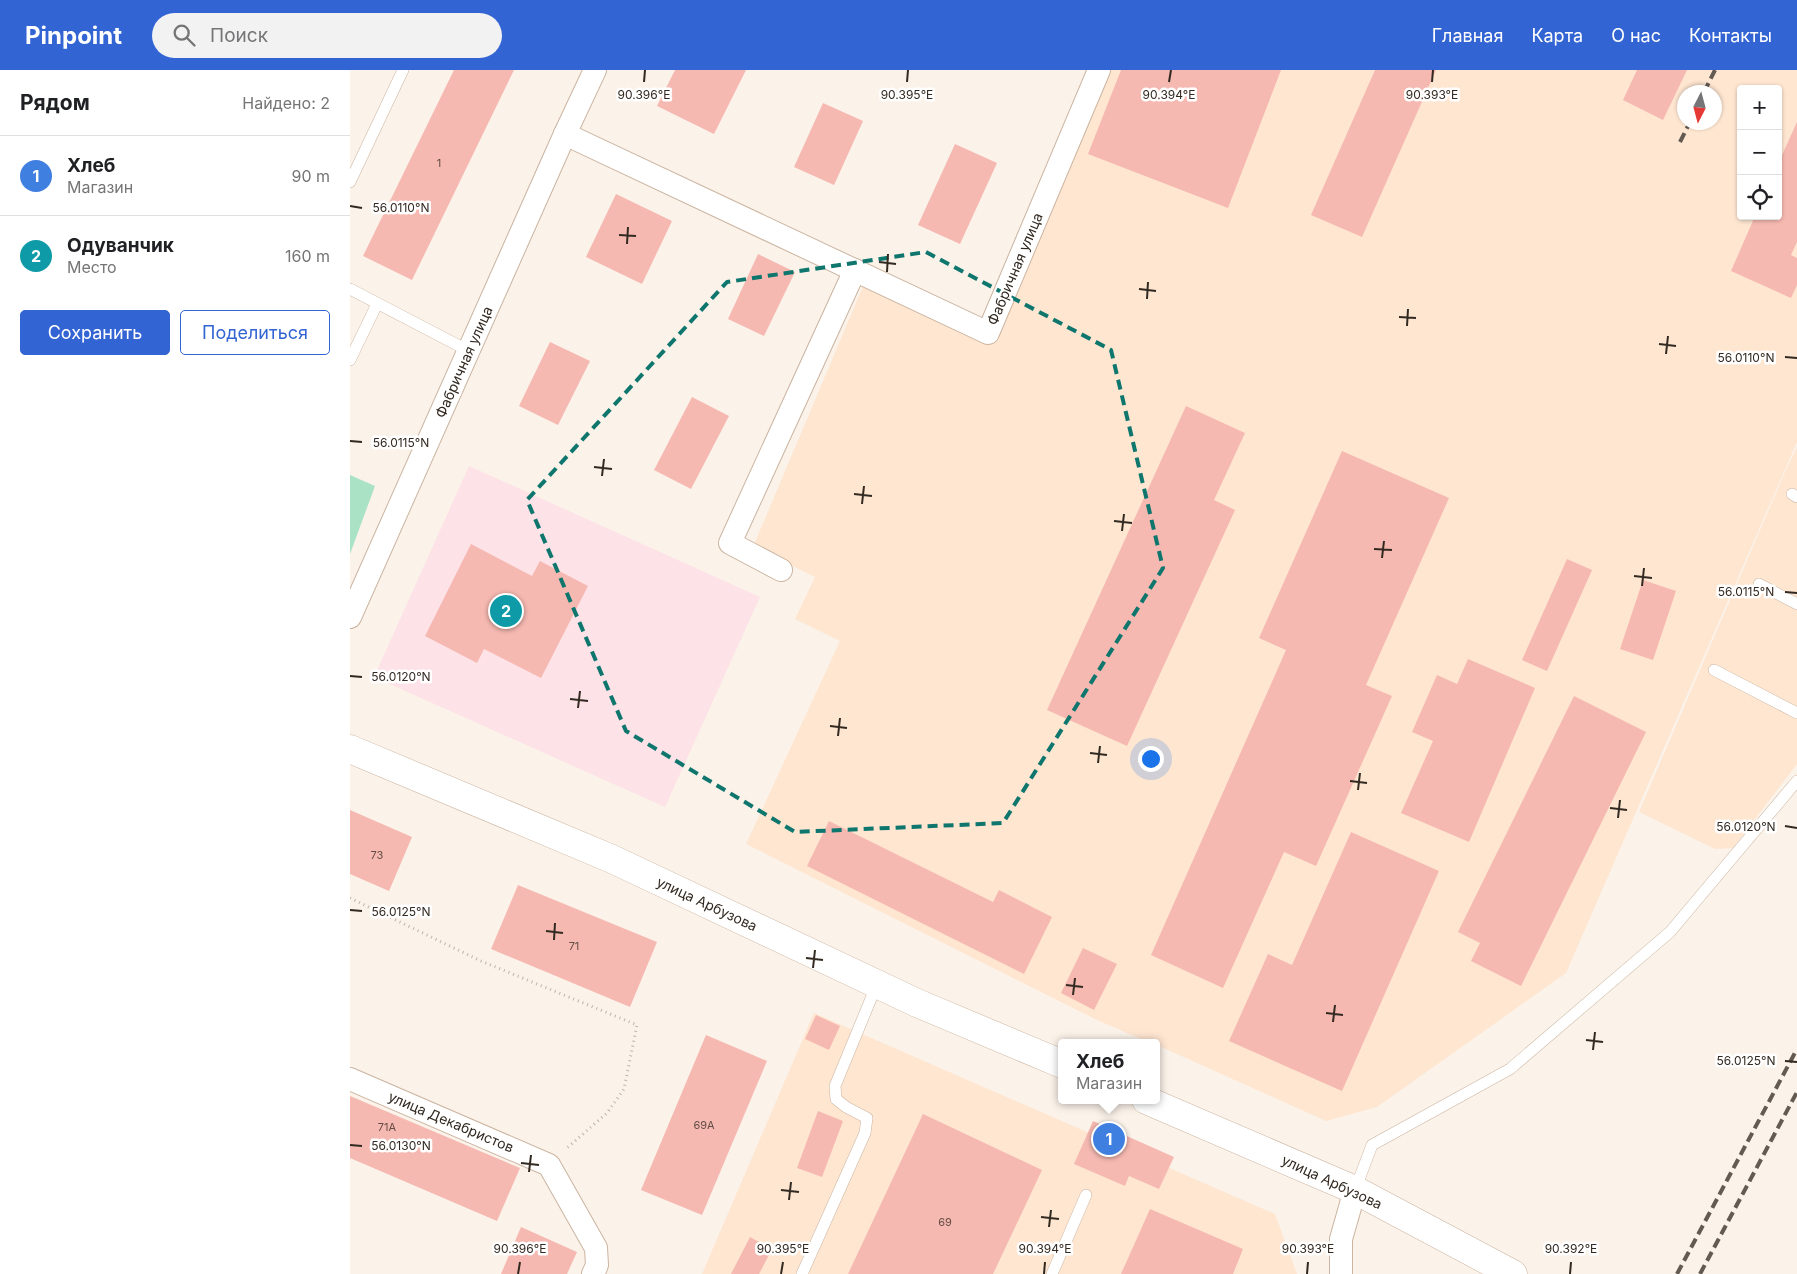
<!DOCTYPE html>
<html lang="ru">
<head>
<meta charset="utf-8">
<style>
	:root { --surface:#fff; --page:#f2f2f2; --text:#202124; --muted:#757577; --line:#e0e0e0; --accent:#3364d3 }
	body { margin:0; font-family:Inter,sans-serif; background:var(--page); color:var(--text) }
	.controls { position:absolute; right:15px; top:15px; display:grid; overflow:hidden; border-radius:5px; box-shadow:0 1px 4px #0004 }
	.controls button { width:45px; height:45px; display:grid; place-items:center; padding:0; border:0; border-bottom:1px solid var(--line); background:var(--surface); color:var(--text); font:25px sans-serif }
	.compass { position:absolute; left:1327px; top:15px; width:45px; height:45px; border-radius:50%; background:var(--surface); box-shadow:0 1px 4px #0004; rotate:186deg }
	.you { position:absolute; left:800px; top:688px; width:18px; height:18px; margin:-12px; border:4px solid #fff; border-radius:50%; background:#1a73e8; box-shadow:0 0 0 8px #1a73e833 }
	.badge { display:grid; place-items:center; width:32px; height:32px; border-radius:50%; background:var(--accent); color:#fff; font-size:16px; font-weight:700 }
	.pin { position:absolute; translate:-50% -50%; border:2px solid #fff; box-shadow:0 1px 5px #0006 }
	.popup { position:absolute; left:708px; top:969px; width:102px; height:65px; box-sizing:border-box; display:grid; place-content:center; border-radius:5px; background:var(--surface); filter:drop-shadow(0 1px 4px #0005); font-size:16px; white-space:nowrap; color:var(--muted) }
	.popup b { font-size:19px; color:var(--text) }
	.popup::after { content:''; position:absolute; left:50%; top:100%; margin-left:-10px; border:10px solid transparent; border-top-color:var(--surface) }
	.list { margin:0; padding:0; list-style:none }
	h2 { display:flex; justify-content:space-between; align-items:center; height:65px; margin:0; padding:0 20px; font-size:21px }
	h2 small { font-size:16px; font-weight:400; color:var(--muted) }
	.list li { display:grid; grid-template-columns:32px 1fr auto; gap:15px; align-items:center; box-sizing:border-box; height:80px; padding:0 20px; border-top:1px solid var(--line) }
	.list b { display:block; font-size:19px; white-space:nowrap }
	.list p { margin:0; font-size:16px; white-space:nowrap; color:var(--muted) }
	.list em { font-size:16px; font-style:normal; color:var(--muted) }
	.actions { display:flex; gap:10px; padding:15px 20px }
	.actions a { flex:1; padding:11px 0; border:1px solid var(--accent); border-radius:5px; text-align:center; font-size:18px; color:var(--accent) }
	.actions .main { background:var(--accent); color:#fff }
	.icon { flex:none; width:28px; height:28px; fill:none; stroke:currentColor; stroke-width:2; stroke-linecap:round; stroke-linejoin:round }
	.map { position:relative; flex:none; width:1447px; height:1204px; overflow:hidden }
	header { display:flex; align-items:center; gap:30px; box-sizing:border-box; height:70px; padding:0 25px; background:var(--accent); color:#fff }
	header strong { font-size:24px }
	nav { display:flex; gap:28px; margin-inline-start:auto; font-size:18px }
	.search { width:350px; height:45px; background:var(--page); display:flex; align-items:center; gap:12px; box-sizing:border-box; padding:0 18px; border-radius:28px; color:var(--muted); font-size:19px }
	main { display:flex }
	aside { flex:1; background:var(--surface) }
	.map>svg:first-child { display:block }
	.built { fill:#fee6d1; fill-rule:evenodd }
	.education { fill:#fde2e7 }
	.green { fill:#aae2c6 }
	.building { fill:#f6b9b1 }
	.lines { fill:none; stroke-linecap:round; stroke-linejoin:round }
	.service-casing { stroke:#cbb4a0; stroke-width:12 }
	.minor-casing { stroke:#cbb4a0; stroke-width:24 }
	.tertiary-casing { stroke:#cbb4a0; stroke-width:29 }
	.path { stroke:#beb5ad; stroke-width:3; stroke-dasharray:1 4; stroke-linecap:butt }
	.service { stroke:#fff; stroke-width:11 }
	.minor { stroke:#fff; stroke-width:22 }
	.tertiary { stroke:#fff; stroke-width:28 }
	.rail { stroke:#635a52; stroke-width:4; stroke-dasharray:10 5; stroke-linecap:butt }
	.marked { fill:none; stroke:#0f766e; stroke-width:4; stroke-dasharray:10 6; stroke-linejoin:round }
	.ticks { fill:none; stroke:#322921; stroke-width:2 }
	.labels { text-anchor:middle; stroke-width:5; stroke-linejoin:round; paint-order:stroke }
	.number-label { font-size:11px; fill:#634d45 }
	.street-label { font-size:14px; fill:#322921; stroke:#fff }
	.ticks-label { font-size:12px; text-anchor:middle; fill:#322921; stroke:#fff; stroke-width:5; stroke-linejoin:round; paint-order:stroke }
</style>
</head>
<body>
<header>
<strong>Pinpoint</strong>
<div class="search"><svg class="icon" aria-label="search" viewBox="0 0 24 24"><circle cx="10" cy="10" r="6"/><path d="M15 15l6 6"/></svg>Поиск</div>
<nav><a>Главная</a><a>Карта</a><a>О нас</a><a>Контакты</a></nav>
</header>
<main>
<aside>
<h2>Рядом<small>Найдено: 2</small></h2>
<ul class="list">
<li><span class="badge" style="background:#3f7fe0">1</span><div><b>Хлеб</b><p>Магазин</p></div><em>90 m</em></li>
<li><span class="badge" style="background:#0f9aa8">2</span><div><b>Одуванчик</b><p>Место</p></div><em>160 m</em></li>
</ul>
<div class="actions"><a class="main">Сохранить</a><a>Поделиться</a></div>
</aside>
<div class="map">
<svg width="1447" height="1204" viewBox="0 0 1447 1204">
	<rect width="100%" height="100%" fill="#fbf2e9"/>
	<g class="built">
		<path d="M760,0H1447V372L1216,903L1027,1037L976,1051L807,975L806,973H800L747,950L396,774L490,571L445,549L465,507L403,477L514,214L642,273L725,84ZM1391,19H1428V146H1391ZM1334,22H1364V52H1334Z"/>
		<path d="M1447,377V694L1383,778L1365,779L1289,742L1435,402Z"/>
		<path d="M464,943L925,1144L947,1204H352Z"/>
	</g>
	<path class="education" d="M119,396L410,527L315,737L24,607Z"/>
	<path class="green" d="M0,405L25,416L0,484Z"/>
	<g class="building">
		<path d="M104,0H164L62,210L13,186Z"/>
		<path d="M325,0H396L364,64L307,36Z"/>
		<path d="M771,0H931L878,138L738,84Z"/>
		<path d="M1025,0H1086L1012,167L961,145Z"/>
		<path d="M1287,0H1337L1313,50L1273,30Z"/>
		<path d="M473,33L513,51L484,115L444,97Z"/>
		<path d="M1447,52V172L1441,185L1447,188V215L1441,228L1381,201L1405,146H1428V94Z"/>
		<path d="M605,74L647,93L610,174L568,155Z"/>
		<path d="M266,124L322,151L292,214L236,187Z"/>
		<path d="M408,184L445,202L414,266L378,249Z"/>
		<path d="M200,272L240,291L208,355L169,336Z"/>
		<path d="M342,327L379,346L341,419L304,400Z"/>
		<path d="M836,336L895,363L864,430L885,440L777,676L697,640Z"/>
		<path d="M992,381L1099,428L1016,615L1042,626L966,796L934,782L873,918L801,885L936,580L909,568Z"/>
		<path d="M121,474L182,506L190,491L238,516L191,608L134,579L127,593L75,566Z"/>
		<path d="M1217,489L1242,500L1197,601L1172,590Z"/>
		<path d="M1293,510L1326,521L1303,590L1270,579Z"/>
		<path d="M1118,589L1185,618L1119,772L1051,743L1083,671L1062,662L1087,605L1107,614Z"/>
		<path d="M1224,626L1296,662L1171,916L1121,891L1130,873L1108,862Z"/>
		<path d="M0,740L62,767L39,821L0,804Z"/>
		<path d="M479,751L643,832L649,820L702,847L674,904L457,796Z"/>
		<path d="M1001,762L1089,801L992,1021L879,971L918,884L942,895Z"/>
		<path d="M168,815L307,872L280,937L141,879Z"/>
		<path d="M733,878L767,894L744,940L711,923Z"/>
		<path d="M466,945L490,956L479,980L455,969Z"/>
		<path d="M356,965L417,991L352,1145L291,1120Z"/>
		<path d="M0,1026L170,1098L147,1151L0,1088Z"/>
		<path d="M468,1041L493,1051L472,1107L447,1098Z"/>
		<path d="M573,1044L692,1100L643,1204H498Z"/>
		<path d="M743,1051L824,1087L809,1119L779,1106L775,1116L724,1094Z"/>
		<path d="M800,1139L893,1179L883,1204H771Z"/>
		<path d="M171,1157L227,1182L217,1204H151Z"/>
		<path d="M400,1167L422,1179L409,1204H381Z"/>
	</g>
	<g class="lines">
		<defs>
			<g id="service">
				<path d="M0,112L53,0"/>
				<path d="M0,219L119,281"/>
				<path d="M0,290L27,234"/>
				<path d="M1442,424L1447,427"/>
				<path d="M1409,514L1447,534"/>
				<path d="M1364,600L1447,643"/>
				<path d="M1005,1120L1022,1075L1160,999L1320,862L1447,711"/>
				<path d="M452,1204L515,1063L517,1048L496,1037L486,1029L485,1016L527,914"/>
				<path d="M702,1204L736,1125"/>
			</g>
			<g id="minor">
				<path d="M215,64L638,263L749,0"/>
				<path d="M431,500L380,473L505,200"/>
				<path d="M0,547L215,64L245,0"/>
				<path d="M0,1009L199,1095L246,1178L247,1195L243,1204"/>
				<path d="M991,1204V1169L1005,1120"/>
			</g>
			<g id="tertiary">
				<path d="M0,679L262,789L567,933L712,994"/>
				<path d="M796,1030L1005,1120L1163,1204"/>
			</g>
		</defs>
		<use href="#service" class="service-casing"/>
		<use href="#minor" class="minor-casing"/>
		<use href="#tertiary" class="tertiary-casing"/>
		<path class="path" d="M0,828L131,891L287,955L274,1019L257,1043L217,1078"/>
		<use href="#service" class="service"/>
		<use href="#minor" class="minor"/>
		<use href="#tertiary" class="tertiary"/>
		<g class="rail">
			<path d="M1354,22L1365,0"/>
			<path d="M1330,72L1340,52"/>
			<path d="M1327,1204L1447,979"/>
			<path d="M1350,1204L1447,1022"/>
		</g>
	</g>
	<path class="marked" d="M576,182L761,280L813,498L653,753L445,762L276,661L177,430L377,212Z"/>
	<path class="ticks" d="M294,12L295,0M557,12L558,0M819,12L821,0M1082,12L1083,0M0,136L12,138M269,165L286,166M277,174L278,157M529,192L546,194M537,202L538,184M789,219L806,221M797,229L798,212M1049,247L1066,248M1057,256L1058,239M1309,274L1326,276M1316,284L1318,266M1435,287L1447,288M0,371L12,372M244,397L262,399M252,406L254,389M504,424L522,426M512,434L514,416M764,451L782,453M772,461L774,444M1024,479L1042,480M1032,488L1034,471M1284,506L1302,508M1292,516L1294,498M1435,522L1447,523M0,606L12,607M220,629L238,631M228,638L230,621M480,656L497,658M488,666L490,648M740,683L757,685M748,693L750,676M1000,711L1017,713M1008,720L1010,703M1260,738L1277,740M1268,748L1270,730M1435,756L1447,758M0,840L12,841M196,861L213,863M204,870L205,853M456,888L473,890M463,898L465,880M716,915L733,917M723,925L725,908M976,943L993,945M983,952L985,935M1236,970L1253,972M1243,980L1245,962M1435,991L1447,992M0,1075L12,1076M171,1093L189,1095M179,1102L181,1085M431,1120L449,1122M439,1130L441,1112M691,1147L709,1149M699,1157L701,1140M168,1204L170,1192M431,1204L433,1192M694,1204L695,1192M957,1204L958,1192M1220,1204L1221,1192"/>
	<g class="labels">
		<g class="number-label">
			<text x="89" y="97">1</text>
			<text x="27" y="789">73</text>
			<text x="224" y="880">71</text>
			<text x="354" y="1059">69А</text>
			<text x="37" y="1061">71А</text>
			<text x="595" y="1156">69</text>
		</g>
		<g class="street-label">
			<text transform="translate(665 199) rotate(-67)" y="5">Фабричная улица</text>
			<text transform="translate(114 292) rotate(-66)" y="5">Фабричная улица</text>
			<text transform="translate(357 834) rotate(25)" y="5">улица Арбузова</text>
			<text transform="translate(101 1052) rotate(23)" y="5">улица Декабристов</text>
			<text transform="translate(982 1112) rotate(25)" y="5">улица Арбузова</text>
		</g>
	</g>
	<g class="ticks-label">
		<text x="294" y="29">90.396°E</text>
		<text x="557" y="29">90.395°E</text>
		<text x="819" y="29">90.394°E</text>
		<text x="1082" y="29">90.393°E</text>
		<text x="51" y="142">56.0110°N</text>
		<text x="1396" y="292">56.0110°N</text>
		<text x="51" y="377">56.0115°N</text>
		<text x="1396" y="526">56.0115°N</text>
		<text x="51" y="611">56.0120°N</text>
		<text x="1396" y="761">56.0120°N</text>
		<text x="51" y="846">56.0125°N</text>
		<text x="1396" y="995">56.0125°N</text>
		<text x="51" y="1080">56.0130°N</text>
		<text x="170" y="1183">90.396°E</text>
		<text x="433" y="1183">90.395°E</text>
		<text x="695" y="1183">90.394°E</text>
		<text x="958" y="1183">90.393°E</text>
		<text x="1221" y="1183">90.392°E</text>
	</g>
</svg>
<div class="controls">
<button>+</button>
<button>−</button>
<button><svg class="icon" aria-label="locate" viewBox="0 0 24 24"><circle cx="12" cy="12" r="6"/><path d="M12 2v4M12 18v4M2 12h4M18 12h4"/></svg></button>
</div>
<svg class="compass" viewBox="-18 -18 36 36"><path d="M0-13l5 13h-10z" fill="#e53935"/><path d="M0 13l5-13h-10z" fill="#757577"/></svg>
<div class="you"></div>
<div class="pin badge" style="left:759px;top:1069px;background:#3f7fe0">1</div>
<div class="popup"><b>Хлеб</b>Магазин</div>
<div class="pin badge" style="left:156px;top:541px;background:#0f9aa8">2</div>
</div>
</main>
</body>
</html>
